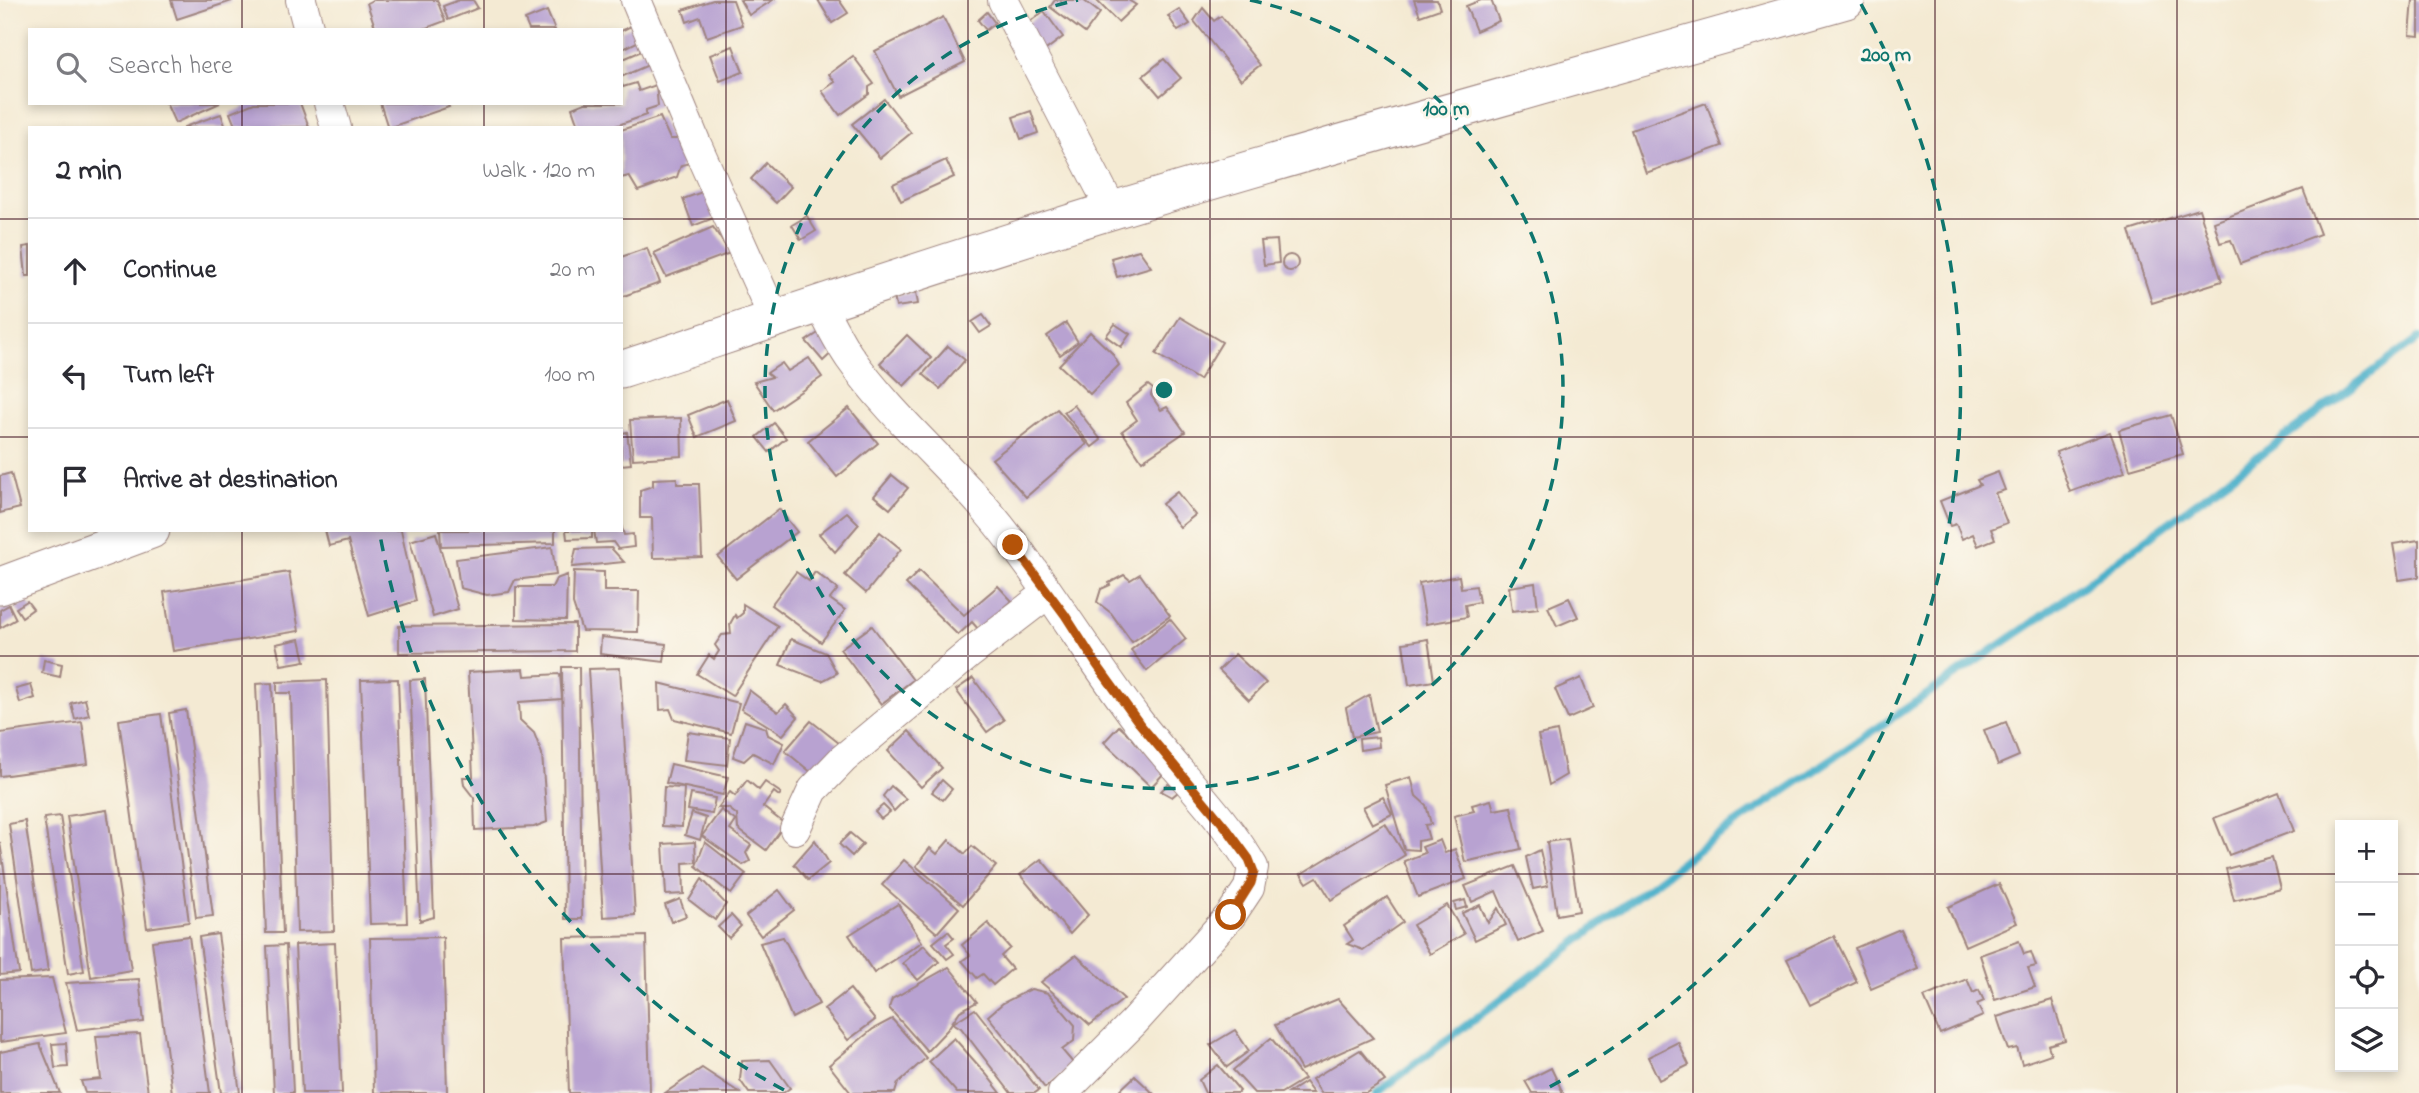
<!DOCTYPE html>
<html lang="en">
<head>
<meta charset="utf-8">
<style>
	:root { --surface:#fff; --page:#f2f2f3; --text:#2b2b33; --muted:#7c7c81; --line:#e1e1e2 }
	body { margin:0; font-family:"Indie Flower",sans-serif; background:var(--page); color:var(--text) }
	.controls { position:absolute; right:21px; bottom:21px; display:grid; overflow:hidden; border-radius:0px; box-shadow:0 4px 10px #0003 }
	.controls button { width:63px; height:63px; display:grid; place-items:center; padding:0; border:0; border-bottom:2px solid var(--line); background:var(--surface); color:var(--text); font:35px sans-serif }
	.stop { position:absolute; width:21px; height:21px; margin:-16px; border:5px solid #b45309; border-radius:50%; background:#fff }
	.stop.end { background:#b45309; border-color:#fff; box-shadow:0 2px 7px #0008 }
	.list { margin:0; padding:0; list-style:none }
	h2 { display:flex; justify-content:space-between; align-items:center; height:91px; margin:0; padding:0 28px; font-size:30px }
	h2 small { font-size:23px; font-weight:400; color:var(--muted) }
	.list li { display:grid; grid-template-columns:46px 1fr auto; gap:21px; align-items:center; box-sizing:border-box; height:105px; padding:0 28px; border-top:2px solid var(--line) }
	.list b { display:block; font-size:26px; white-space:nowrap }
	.list em { font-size:23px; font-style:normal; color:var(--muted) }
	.icon { flex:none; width:38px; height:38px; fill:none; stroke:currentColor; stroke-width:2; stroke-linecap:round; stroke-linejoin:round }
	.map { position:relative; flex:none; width:2419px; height:1093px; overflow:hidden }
	.search { position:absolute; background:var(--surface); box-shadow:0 4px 10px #0003; left:28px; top:28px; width:595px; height:77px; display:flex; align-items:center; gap:18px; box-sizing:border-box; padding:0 24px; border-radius:0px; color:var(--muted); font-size:26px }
	.panel { position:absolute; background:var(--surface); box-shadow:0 4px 10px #0003; left:28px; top:126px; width:595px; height:406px; border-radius:0px }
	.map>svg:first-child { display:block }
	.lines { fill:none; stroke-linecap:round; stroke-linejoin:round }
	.stream { stroke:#4bb0ca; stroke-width:8 }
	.building { fill:#b8a2d1 }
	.minor-casing { stroke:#9f847f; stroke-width:32 }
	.tertiary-casing { stroke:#9f847f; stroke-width:39 }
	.minor { stroke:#fff; stroke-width:30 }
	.tertiary { stroke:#fff; stroke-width:37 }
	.route { stroke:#b45309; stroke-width:9 }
	.grid { fill:none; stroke:#4a1f2b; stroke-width:2; stroke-opacity:0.55 }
	.ring { fill:none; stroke:#0f766e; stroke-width:3.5; stroke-dasharray:12 9 }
	.centre { fill:#0f766e; stroke:#fbf7ec; stroke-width:3.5 }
	.ring-label { font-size:21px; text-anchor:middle; font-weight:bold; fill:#0f766e; stroke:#fbf7ec; stroke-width:6; stroke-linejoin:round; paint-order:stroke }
</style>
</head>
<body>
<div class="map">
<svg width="2419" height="1093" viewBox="0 0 2419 1093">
	<rect width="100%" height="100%" fill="#fbf7ec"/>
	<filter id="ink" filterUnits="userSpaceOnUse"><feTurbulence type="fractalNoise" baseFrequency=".0143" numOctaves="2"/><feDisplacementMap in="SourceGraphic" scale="14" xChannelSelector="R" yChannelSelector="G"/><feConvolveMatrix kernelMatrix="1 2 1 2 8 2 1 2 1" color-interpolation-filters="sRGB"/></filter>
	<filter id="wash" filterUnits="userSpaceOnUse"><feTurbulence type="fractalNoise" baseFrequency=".00686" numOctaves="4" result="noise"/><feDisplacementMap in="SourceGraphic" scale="28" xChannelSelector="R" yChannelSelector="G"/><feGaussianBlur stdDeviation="1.57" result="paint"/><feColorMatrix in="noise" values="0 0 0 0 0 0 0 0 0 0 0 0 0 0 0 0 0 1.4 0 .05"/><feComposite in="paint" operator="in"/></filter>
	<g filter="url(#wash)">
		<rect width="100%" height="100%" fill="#f4ead3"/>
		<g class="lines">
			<path class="stream" d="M1377,1093L1703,846L2031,624L2419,338"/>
		</g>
		<g id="blocks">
			<g class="building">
				<path d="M171,0H232V1L177,19Z"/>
				<path d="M373,0H437L445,21L421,30H376L367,3Z"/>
				<path d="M459,0H473L478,8L448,20L443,6Z"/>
				<path d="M713,0H733L742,25L707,37L700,17L687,22L683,10Z"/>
				<path d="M740,0H773L749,15Z"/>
				<path d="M818,0H839L848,13L832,23Z"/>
				<path d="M1055,0H1083L1100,13L1085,33L1050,7Z"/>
				<path d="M1096,0H1128L1136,5L1118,22Z"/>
				<path d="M1414,0H1437L1440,9L1420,16Z"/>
				<path d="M1481,0H1491L1499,21L1476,31L1466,6Z"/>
				<path d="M2413,0H2419V36L2410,35Z"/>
				<path d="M1203,8L1214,21L1221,16L1260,65L1241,80L1194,21Z"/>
				<path d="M1179,9L1190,24L1178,31L1168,16Z"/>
				<path d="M547,11L555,30H529L525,20Z"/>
				<path d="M1044,11L1063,37L1043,52L1024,26Z"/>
				<path d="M987,12L995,23L986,30L978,20Z"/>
				<path d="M943,17L965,62L898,96L875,51Z"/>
				<path d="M635,24L643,39L621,50V31Z"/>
				<path d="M733,46L743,72L720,81L710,55Z"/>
				<path d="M646,49L653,63L621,77V60Z"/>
				<path d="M853,56L874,84L869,87V94L840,115L822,91L835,82L829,74Z"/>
				<path d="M1164,59L1181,78L1160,96L1143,76Z"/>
				<path d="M621,83L623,87L636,83L639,91L656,85L658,106L646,110V115L610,128H579L572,108L585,103H621Z"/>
				<path d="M884,99L911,133L880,158L852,124Z"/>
				<path d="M166,103H220L175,123Z"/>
				<path d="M254,103H300L309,127L236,128L230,113Z"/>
				<path d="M380,103H447L449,107L388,128Z"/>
				<path d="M1706,103L1722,146L1646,173L1631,130Z"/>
				<path d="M1031,111L1038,133L1021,139L1013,117Z"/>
				<path d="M221,114L226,128H184V127Z"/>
				<path d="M660,117L670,139H689L695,162L681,165L677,177L638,191L629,176L621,178V130Z"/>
				<path d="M946,160L954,177L901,201L893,184Z"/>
				<path d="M766,163L791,187L776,203L751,179Z"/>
				<path d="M710,189L719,216L693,226L683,199Z"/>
				<path d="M2303,189L2320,234L2240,264L2231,240L2220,243L2214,222Z"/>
				<path d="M2199,209L2222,281L2152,303L2129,231Z"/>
				<path d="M807,216L816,231L801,240L792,225Z"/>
				<path d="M713,227L730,253L666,277L654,253Z"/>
				<path d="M1277,240L1279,263L1264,265L1261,241Z"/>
				<path d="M30,246V276H26L23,247Z"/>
				<path d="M647,248L660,283L621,297V257Z"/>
				<path d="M1139,250L1151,267L1117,277L1111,258Z"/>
				<circle cx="1290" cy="263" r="8"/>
				<path d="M916,292L918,304L896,307L894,296Z"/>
				<path d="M983,315L991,326L980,333L972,322Z"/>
				<path d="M1180,317L1222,342L1199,380L1156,354Z"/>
				<path d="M1066,323L1078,342L1060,355L1047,336Z"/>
				<path d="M1115,324L1130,334L1121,347L1106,336Z"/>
				<path d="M823,330L838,347L823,361L806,341Z"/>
				<path d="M1090,332L1112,353L1119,365L1090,394L1059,365Z"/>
				<path d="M907,335L931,358L904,386L880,363Z"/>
				<path d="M948,346L965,360L940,389L923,374Z"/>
				<path d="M809,358L822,377L773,410L754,382L772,377L767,373L782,363L788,371Z"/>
				<path d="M1148,385L1153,389L1151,395L1161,410L1167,407L1185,432L1142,461L1122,431L1137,420L1126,403Z"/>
				<path d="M727,399L736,421L697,437L688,415Z"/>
				<path d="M1074,405L1101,440L1092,447L1064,412Z"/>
				<path d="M849,408L878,443L837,477L808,441Z"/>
				<path d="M1057,409L1087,444L1026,497L992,459Z"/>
				<path d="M2171,415L2183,454L2130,469L2119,430Z"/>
				<path d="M681,418L682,456L633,459L630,420Z"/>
				<path d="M774,423L786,438L769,452L757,437Z"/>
				<path d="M621,429L623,433L627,432L631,464L621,465Z"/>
				<path d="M2110,432L2125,472L2070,492L2056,452Z"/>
				<path d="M1998,472L2005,490L1995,493L2007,523L1991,529L1995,539L1978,546L1973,534L1962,539L1956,524L1950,526L1940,501L1980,485L1977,480Z"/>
				<path d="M11,473L20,508L0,513V476Z"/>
				<path d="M892,475L908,488L890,509L874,496Z"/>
				<path d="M677,478V484H699L702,557L653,558L652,518H640V490L653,486V479Z"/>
				<path d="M1177,492L1195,515L1180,527L1162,504Z"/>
				<path d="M779,509L797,532L736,579L718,557Z"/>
				<path d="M847,512L859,524L835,552L819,534Z"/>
				<path d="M621,525L624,535L633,534L634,547L618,549L613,542L596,543L594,530H621Z"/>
				<path d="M325,530H401L416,601L369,616L348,541L329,546Z"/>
				<path d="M440,530H555V543L441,546Z"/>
				<path d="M566,530H592V538L567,539Z"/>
				<path d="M880,532L901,549L866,593L845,575Z"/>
				<path d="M436,533L458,609L433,617L410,541Z"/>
				<path d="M2419,540V577L2399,580L2393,544Z"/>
				<path d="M552,547L556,575L515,580L509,592L487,595L460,588L456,559Z"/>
				<path d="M611,548L624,562L572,567L576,549Z"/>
				<path d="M574,571L604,572V591H639L638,632L582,631L573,604Z"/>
				<path d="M919,571L964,615L998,586L1012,601L979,630L972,622L958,635L906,584Z"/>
				<path d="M289,572L299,631L173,651L164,592Z"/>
				<path d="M796,572L809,581L815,572L838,589L830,599L845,610L821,642L771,605Z"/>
				<path d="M1140,574L1170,616L1132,642L1111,613L1097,602L1101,589L1110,585L1109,583L1124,575L1130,580Z"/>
				<path d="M567,575L566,620L516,619V587H552L556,579Z"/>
				<path d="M1459,576L1461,588L1476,586L1479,602L1465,605L1467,617L1426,624L1419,583Z"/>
				<path d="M1535,583L1538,608L1512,611L1509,587Z"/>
				<path d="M1569,598L1578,617L1557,626L1548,607Z"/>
				<path d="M27,601L33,609L22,617L16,608Z"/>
				<path d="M743,604L778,626L732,696L697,674L709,655L714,659L719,651L715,645L722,635L731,634L730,624L735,615L737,618L743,613Z"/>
				<path d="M9,605L16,619L0,628V610Z"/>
				<path d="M1170,619L1186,639L1147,671L1131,650Z"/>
				<path d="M575,624V651L399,653V626Z"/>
				<path d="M872,626L913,680L881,704L840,649Z"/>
				<path d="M601,637L666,644L664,662L600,654Z"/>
				<path d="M300,639L305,661L281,665L276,644Z"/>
				<path d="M791,639L826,653L837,673L822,681L780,665Z"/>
				<path d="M1428,639L1434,681L1409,685L1403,643Z"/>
				<path d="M1235,654L1266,683L1249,700L1219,670Z"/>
				<path d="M44,660L62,664L60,677L42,673Z"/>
				<path d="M562,667H579L582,919H565Z"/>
				<path d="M620,668L635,915L603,917L588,669Z"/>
				<path d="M524,669L525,676L560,674L562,699L519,702L520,720L534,733L542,754L547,822L534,827L475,830L474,798L464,785L463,777H473L468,672Z"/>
				<path d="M973,678L1004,720L987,732L956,690Z"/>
				<path d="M1581,678L1593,708L1568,719L1555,689Z"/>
				<path d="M398,679L407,923L370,924L361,680Z"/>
				<path d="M425,679L434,917L420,921L410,680Z"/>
				<path d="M327,680L334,931L297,932L291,693H277V682Z"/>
				<path d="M272,683L283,933H266L256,684Z"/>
				<path d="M659,683L739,703L731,733L674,719L670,709L660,710Z"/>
				<path d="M31,685L35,698L20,703L16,689Z"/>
				<path d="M749,690L778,712L786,704L798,717L783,735L741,709Z"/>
				<path d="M1369,695L1377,732L1352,737L1346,708Z"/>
				<path d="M85,699L89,715L75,719L71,703Z"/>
				<path d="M186,710L213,916L196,918L169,713Z"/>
				<path d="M161,714L189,922L147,928L119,720Z"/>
				<path d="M745,721L766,728L768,735L784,743L774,764L753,753L744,761L733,757Z"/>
				<path d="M811,721L844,747L812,773L785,751Z"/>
				<path d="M82,722L88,764L0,776V733Z"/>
				<path d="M2006,722L2019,756L1998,765L1984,730Z"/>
				<path d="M1119,726L1167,770L1151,787L1104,742Z"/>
				<path d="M909,731L942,768L921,787L888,751Z"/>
				<path d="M1557,731L1566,775L1549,785L1538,735Z"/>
				<path d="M688,732L730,738L727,765L684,760Z"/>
				<path d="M1378,737L1379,747L1360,750L1359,739Z"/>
				<path d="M671,764L728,777L723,795L666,783Z"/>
				<path d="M1411,777L1416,796L1426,805L1431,824L1425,825L1429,839L1418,841V850L1404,849L1385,785Z"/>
				<path d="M747,780L759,790L765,782L781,793L779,796L774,792L763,807L785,824L766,850L738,829L737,815L728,808H718L730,792L735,796Z"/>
				<path d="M942,780L952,789L943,800L932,792Z"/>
				<path d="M1168,784L1179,791L1172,797L1161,791Z"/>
				<path d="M891,786L906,799L894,811L883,796Z"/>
				<path d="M664,787L684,788L682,827L662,826Z"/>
				<path d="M2279,793L2294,831L2229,855L2214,818Z"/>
				<path d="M691,794L715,798L712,814L688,810Z"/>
				<path d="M1383,797L1392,814L1372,824L1363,807Z"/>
				<path d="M1491,800L1494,810L1511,807L1521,849L1465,862L1454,816L1474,811L1472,805Z"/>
				<path d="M883,805L890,812L881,819L875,812Z"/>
				<path d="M107,810L131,970L91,977L67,816Z"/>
				<path d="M721,810L736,821L730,830L751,845L746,853L750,861L743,865L702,836Z"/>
				<path d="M692,813L706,818L700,840L685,835Z"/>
				<path d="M60,816L84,971L68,974L44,818Z"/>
				<path d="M25,821L48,971L31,974L9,824Z"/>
				<path d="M1385,823L1405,855L1331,900L1317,877L1307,883L1301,874Z"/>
				<path d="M850,833L863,844L852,856L839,844Z"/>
				<path d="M1568,839L1579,911L1557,915L1547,842Z"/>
				<path d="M815,840L829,863L808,880L794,864Z"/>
				<path d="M949,840L965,854L972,846L996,866L963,905L916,866L930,848L937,854Z"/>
				<path d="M1440,840L1445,853L1455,849L1466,879L1418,897L1404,861L1425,853L1422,847Z"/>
				<path d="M0,842L19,973L0,975Z"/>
				<path d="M695,842L696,862L683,863L684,894L666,895L663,844Z"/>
				<path d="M705,842L746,874L731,894L696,866Z"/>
				<path d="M1540,850L1548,886L1533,889L1526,857Z"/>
				<path d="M2272,857L2280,888L2234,900L2226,869Z"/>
				<path d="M1041,859L1088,915L1070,934L1020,875Z"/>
				<path d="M904,860L959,908L937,933L882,885Z"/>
				<path d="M1515,866L1543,931L1518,942L1496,891L1472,902L1465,886Z"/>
				<path d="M702,879L726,904L715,920L689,900Z"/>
				<path d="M1999,884L2017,923L1965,946L1948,907Z"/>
				<path d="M779,890L794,910L761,936L746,916Z"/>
				<path d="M1387,897L1403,922L1363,950L1347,944L1353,940L1344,926Z"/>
				<path d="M680,899L686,916L671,922L665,905Z"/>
				<path d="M1465,900L1467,907L1456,910L1454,903Z"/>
				<path d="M898,904L922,942L874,973L849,935Z"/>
				<path d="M1447,905L1464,934L1430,954L1413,925Z"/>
				<path d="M1480,905L1488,923L1498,908L1506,925L1475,940L1462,913Z"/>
				<path d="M731,915L741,926L729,938L718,927Z"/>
				<path d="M988,923L1010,948L1001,956L1012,969L993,985L983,974L977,978L962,961L970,955L962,945Z"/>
				<path d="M1900,929L1918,969L1871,989L1855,948Z"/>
				<path d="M948,931L954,938L946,944L954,954L947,959L933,943Z"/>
				<path d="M218,934L240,1093H221L199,937Z"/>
				<path d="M189,936L210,1093H172L152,941Z"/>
				<path d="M646,936L650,1093H569L564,938Z"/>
				<path d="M1834,936L1857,982L1810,1005L1787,959Z"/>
				<path d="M443,937L447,1093H374L370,938Z"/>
				<path d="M783,937L819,1004L792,1018L760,943Z"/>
				<path d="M2019,941L2024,954L2031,952L2036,966L2028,968L2035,987L1995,1000L1980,955Z"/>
				<path d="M335,943L342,1093H302L295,945Z"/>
				<path d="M286,945L293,1093H274L267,946Z"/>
				<path d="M924,945L939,962L918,980L903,963Z"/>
				<path d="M1076,955L1124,999L1090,1025L1041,982Z"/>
				<path d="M949,967L977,1002L960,1011L947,1030L927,1051L889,1008L892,999Z"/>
				<path d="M52,978L66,1033L0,1042V980Z"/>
				<path d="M139,979L144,1022L77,1030L66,983Z"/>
				<path d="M1967,979L1973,993L1979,990L1984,1001L1977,1004L1983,1016L1940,1034L1924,997Z"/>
				<path d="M850,989L875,1020L848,1040L824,1009Z"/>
				<path d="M1031,989L1048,993L1075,1025L1074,1041L1062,1050L1074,1064L1045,1088L988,1016L1003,1003Z"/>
				<path d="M1338,999L1373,1038L1301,1070L1275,1025Z"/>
				<path d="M2052,1000L2065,1040L2048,1045L2051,1054L2022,1064L2017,1048L2008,1050L1997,1017Z"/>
				<path d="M975,1009L1039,1090L1035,1093H1011L961,1028L953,1023Z"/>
				<path d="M892,1019L926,1058L898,1083L895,1093H851L829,1065L873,1029Z"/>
				<path d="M1235,1030L1249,1051L1227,1067L1210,1045Z"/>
				<path d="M140,1034L148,1093H85L81,1081L101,1079L96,1036Z"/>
				<path d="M954,1038L986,1074L1001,1093H957L929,1061Z"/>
				<path d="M1271,1038L1304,1079L1281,1093H1254L1233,1070Z"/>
				<path d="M1678,1042L1689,1065L1659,1080L1648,1057Z"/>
				<path d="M66,1043L68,1067L55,1068L52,1044Z"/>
				<path d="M40,1044L60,1093H0V1052Z"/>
				<path d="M1360,1050L1385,1081L1366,1093H1321L1312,1079Z"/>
				<path d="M770,1060L790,1088L783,1093H749L740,1080L742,1061Z"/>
				<path d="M1218,1065L1240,1091L1238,1093H1205L1199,1080Z"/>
				<path d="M702,1068L740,1093H665Z"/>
				<path d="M1551,1068L1563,1093H1532L1525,1081Z"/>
				<path d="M1135,1076L1153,1093H1117Z"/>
				<path d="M1305,1082L1313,1093H1288Z"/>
			</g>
		</g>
	</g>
	<g filter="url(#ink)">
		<use href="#blocks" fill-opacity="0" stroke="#9f847f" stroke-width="2"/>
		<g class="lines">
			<defs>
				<g id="minor">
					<path d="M301,0L309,30"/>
					<path d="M636,0L696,144L774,318"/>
					<path d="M1003,0L1112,210"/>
					<path d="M329,103L336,128"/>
					<path d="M819,303C829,321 838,341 850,358C888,412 939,456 982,505C1040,572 1084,650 1138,721C1175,770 1222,814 1253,867L1249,888L1231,915L1133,1023L1063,1093"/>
					<path d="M795,829L813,790L843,759L970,653L1048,593"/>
				</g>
				<g id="tertiary">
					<path d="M621,370C784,316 946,261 1110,211C1354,137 1601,70 1846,0"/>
					<path d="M0,586L151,530"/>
				</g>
			</defs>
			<use href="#minor" class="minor-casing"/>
			<use href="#tertiary" class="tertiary-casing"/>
			<use href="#minor" class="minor"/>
			<use href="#tertiary" class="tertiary"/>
		</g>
	</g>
	<g class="lines" filter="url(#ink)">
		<path class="route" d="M1013,545L1065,615L1097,665L1139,723L1227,829L1249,859L1254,872L1251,883L1231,915"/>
	</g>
	<path class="grid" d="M242,0V30M484,0V30M726,0V1093M968,0V1093M1210,0V1093M1451,0V1093M1693,0V1093M1935,0V1093M2177,0V1093M242,103V128M484,103V128M0,219H30M621,219H2419M0,437H30M621,437H2419M242,530V1093M484,530V1093M0,656H2419M0,874H2340M2393,874H2419"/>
	<g class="ring">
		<path d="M1250 0A399 399 0 1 1 1078 0"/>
		<path d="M784 1090A797 797 0 0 1 380 535M1861 4A797 797 0 0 1 1544 1090"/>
	</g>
	<circle cx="1164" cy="390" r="10" class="centre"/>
	<g class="ring-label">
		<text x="1886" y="61">200 m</text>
		<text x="1446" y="115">100 m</text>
	</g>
</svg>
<div class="controls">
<button>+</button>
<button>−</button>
<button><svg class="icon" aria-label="locate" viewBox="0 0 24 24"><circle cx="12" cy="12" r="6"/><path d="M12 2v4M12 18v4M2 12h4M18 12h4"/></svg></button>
<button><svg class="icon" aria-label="layers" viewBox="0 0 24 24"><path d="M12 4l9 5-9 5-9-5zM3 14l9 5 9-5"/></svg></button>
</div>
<div class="stop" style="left:1231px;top:915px"></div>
<div class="stop end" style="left:1013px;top:545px"></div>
<div class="search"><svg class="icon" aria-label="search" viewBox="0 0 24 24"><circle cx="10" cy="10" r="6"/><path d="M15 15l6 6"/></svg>Search here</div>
<section class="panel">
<h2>2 min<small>Walk · 120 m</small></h2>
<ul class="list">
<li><svg class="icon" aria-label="ahead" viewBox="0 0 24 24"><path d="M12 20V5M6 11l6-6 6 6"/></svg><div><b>Continue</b></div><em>20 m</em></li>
<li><svg class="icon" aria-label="left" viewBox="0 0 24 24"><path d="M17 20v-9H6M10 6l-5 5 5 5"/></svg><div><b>Turn left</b></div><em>100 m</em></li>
<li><svg class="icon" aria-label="arrive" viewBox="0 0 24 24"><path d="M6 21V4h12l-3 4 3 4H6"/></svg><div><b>Arrive at destination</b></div></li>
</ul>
</section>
</div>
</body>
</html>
